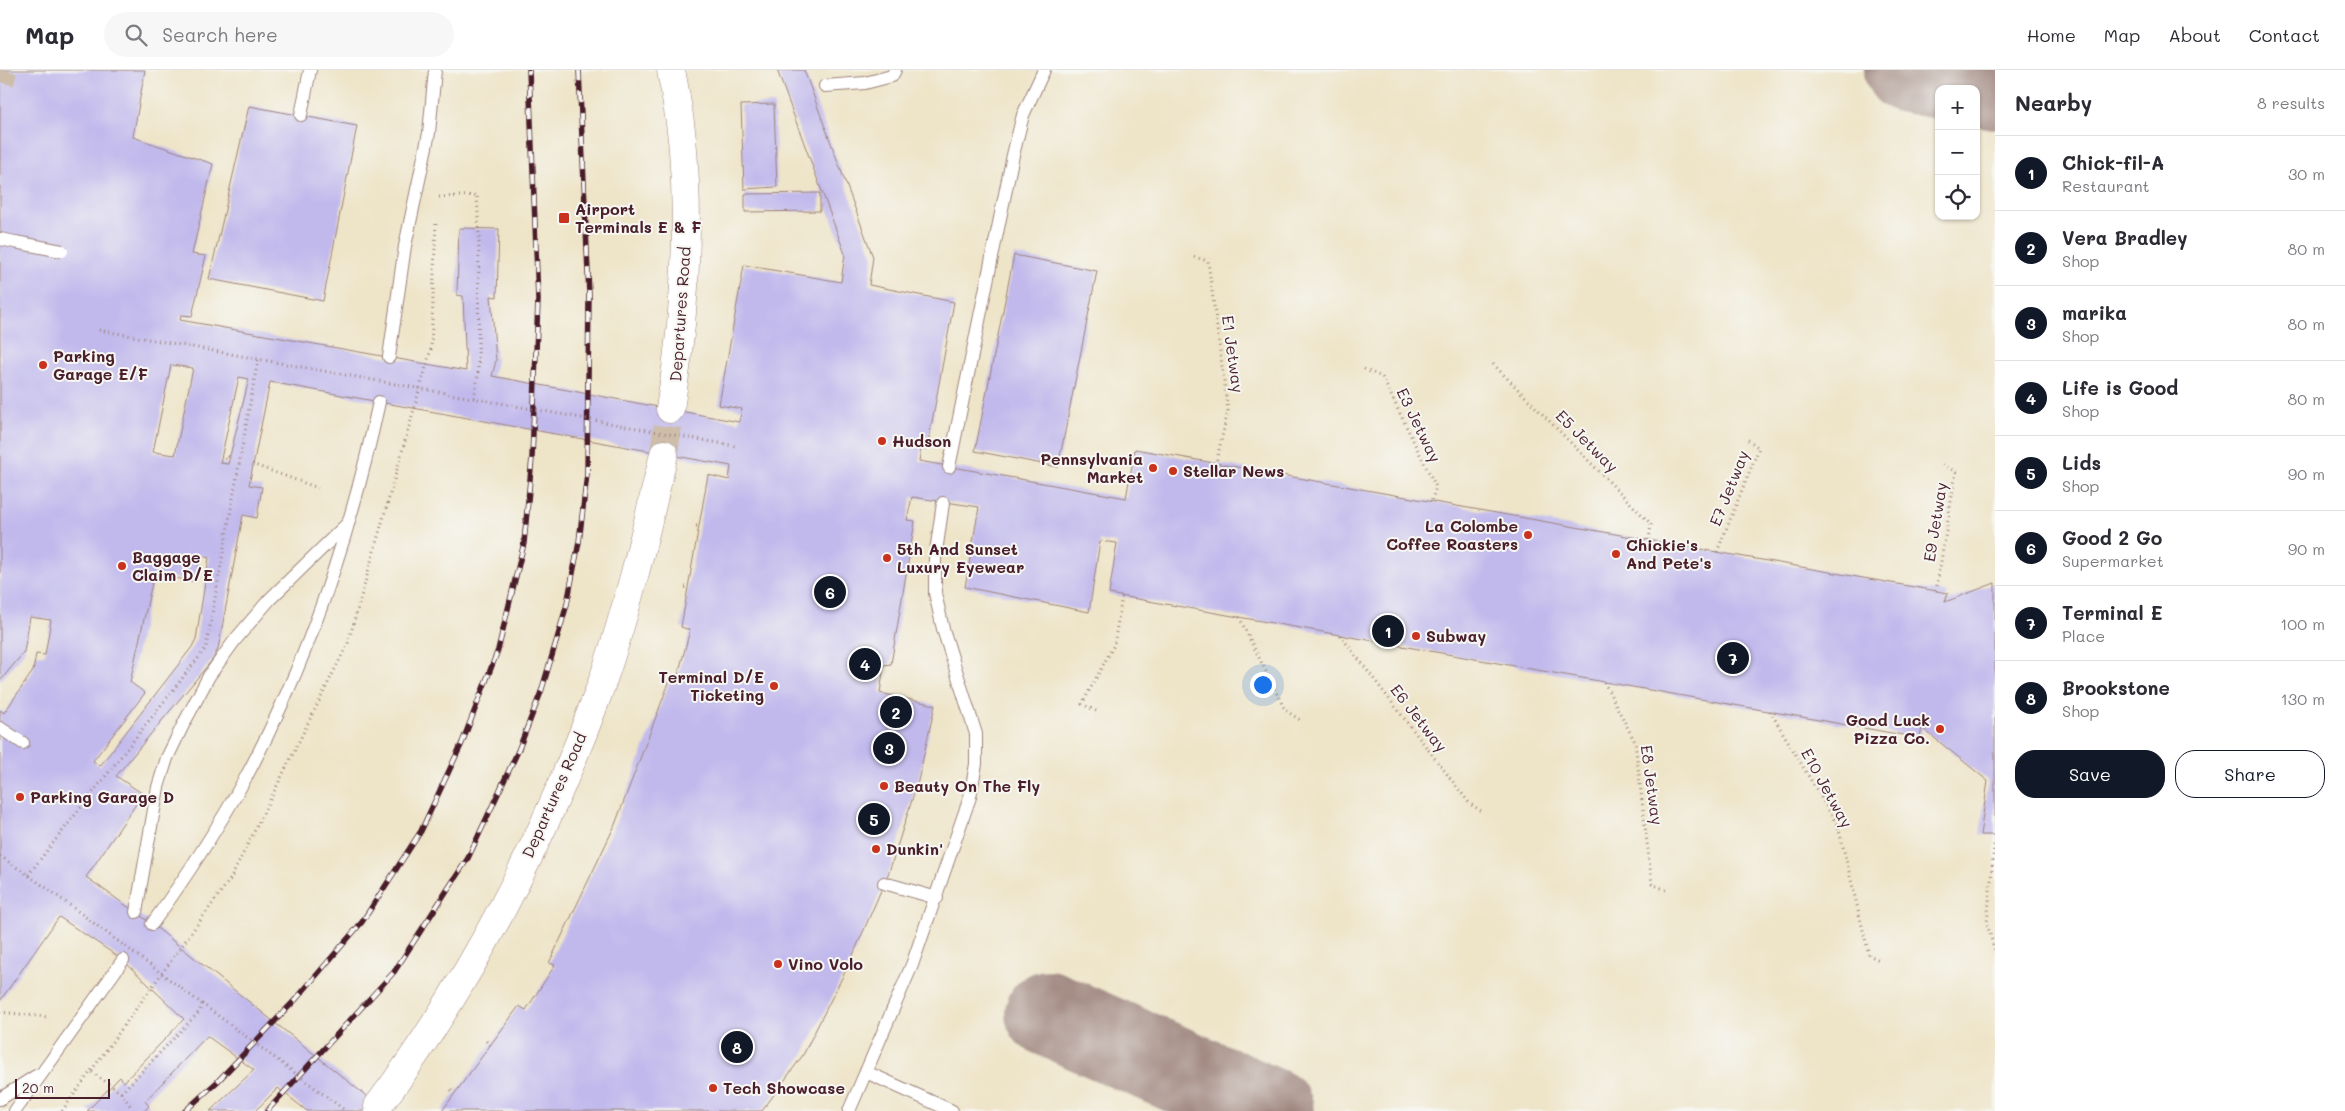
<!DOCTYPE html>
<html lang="en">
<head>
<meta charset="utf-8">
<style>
	:root { --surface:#fff; --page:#f7f7f7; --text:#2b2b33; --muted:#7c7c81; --line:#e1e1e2; --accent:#111827 }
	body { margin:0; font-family:Mali,sans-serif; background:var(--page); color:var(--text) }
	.controls { position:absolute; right:15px; top:15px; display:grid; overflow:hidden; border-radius:10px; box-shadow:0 1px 4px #0004 }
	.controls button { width:45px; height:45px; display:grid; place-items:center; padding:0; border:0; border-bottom:1px solid var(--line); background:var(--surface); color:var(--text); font:25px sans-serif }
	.scale { position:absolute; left:15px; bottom:12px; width:95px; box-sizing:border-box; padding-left:5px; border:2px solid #4a1f2b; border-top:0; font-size:14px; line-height:18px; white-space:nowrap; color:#4a1f2b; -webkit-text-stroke:4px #f6f6f2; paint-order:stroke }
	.you { position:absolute; left:1262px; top:614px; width:18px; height:18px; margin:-12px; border:4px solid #fff; border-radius:50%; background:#1a73e8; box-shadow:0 0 0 8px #1a73e833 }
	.badge { display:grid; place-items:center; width:32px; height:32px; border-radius:50%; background:var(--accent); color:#fff; font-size:16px; font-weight:700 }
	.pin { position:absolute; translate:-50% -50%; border:2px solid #fff; box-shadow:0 1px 5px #0006 }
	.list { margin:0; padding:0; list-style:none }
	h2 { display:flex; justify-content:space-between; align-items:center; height:65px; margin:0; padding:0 20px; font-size:21px }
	h2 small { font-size:16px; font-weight:400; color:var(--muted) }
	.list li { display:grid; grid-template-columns:32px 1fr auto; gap:15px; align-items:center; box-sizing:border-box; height:75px; padding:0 20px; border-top:1px solid var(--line) }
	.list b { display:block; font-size:19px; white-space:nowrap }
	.list p { margin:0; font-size:16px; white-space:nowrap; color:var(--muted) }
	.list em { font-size:16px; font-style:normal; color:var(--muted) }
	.actions { display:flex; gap:10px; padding:15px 20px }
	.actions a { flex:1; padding:11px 0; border:1px solid var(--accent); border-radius:20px; text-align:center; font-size:18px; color:var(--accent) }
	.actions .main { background:var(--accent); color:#fff }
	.icon { flex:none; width:28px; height:28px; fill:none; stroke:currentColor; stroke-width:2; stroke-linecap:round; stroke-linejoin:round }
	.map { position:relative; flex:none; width:1995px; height:1041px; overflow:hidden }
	header { display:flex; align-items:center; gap:30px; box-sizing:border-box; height:70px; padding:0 25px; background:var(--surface); border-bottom:1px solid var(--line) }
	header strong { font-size:24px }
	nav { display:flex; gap:28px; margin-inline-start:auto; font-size:18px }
	.search { width:350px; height:45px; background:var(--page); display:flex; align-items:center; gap:12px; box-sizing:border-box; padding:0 18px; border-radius:28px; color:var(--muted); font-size:19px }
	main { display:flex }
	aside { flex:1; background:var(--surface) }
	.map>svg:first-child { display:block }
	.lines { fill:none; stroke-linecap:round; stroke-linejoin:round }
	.taxiway { stroke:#9c827a; stroke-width:86 }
	.building { fill:#c1b9ec; fill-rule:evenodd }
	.secondary-tunnel { stroke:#cdbda9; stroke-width:28; stroke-dasharray:28 14; stroke-linecap:butt }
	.lane-casing { stroke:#9c827a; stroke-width:14 }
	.secondary-casing { stroke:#9c827a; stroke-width:29 }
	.path { stroke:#9c827a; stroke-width:3; stroke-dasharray:1 4; stroke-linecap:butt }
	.lane { stroke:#fff; stroke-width:12 }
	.secondary { stroke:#fff; stroke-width:28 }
	.rail-casing { stroke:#4a1f2b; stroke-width:5.5 }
	.rail { stroke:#f6f6f2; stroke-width:4; stroke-dasharray:11; stroke-linecap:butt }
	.lane-bridge-casing { stroke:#9c827a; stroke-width:14; stroke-linecap:butt }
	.path-bridge { stroke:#9c827a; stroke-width:3; stroke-dasharray:1 4; stroke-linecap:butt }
	.lane-bridge { stroke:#fff; stroke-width:12 }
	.poi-dot { fill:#c8321e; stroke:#f6f6f2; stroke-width:2 }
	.labels { text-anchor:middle; stroke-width:4; stroke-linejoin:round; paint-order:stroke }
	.poi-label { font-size:16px; font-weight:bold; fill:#4a1f2b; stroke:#f6f6f2; text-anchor:start }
	.street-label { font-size:16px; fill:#4a1f2b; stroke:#f6f6f2 }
</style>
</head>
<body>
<header>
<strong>Map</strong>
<div class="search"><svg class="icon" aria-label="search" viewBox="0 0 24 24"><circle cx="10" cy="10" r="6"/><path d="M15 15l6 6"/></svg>Search here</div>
<nav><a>Home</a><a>Map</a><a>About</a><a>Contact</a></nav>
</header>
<main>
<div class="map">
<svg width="1995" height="1041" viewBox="0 0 1995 1041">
	<rect width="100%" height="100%" fill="#f6f6f2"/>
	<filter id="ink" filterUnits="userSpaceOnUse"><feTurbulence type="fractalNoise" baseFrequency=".02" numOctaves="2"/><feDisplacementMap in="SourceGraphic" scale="10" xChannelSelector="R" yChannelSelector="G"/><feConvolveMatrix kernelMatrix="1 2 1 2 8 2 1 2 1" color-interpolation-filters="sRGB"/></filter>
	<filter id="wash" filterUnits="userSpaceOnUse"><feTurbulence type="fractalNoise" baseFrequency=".0096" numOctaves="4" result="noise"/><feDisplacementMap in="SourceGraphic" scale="20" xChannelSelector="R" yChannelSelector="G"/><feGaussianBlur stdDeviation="1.12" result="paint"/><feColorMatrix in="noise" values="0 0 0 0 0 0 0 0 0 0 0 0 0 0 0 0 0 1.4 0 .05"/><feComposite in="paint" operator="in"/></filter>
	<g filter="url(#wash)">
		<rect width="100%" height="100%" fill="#eee4c8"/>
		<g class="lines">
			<g class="taxiway">
				<path d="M1907,0L1995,16"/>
				<path d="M1048,943L1271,1041"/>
			</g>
		</g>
		<g id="blocks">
			<g class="building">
				<path d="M0,0H145L133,67L213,94L192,184L206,186L192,246L181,245L180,250L466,301L463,226L457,225L459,158L499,159L497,227L491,226L496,291L492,306L739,352L742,339L719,335L744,195L841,212L845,184L777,0H804L873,187L869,215L954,232L927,379L921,378L919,391L1126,428L1135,379L1948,523L1945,532L1995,513V765H1980L1988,711L1922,658L1920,668L1109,524L1117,473L1100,471L1089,542L965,517L979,437L912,427L907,450L915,451L891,594L884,595L880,623L935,635L918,711L889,802L850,892L803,985L762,1041H442L519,936L526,940L555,895L549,893L614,757L670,610L677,609L690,560L681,557L708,405L729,410L731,396L270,312L249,415L262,417L257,448L243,445L218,579L213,589L116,706L143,724L86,807L152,854L385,1041H307L278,1018L255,1041H210L254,1000L207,966L145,1031L149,1036L144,1041H87L120,1007L124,1012L184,949L123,890L59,847L0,931V640L4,643L33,601L36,584L45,585L51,550L30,547L24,582L0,611ZM171,295L193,298L175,385L153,382ZM239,307L249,309L228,394L220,393ZM200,485L209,488L196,569L192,577L100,696L93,691L145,623L130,612L154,504L196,512Z"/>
				<path d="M774,34L777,117L744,119L741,35Z"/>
				<path d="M249,36L357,56L323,231L209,209Z"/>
				<path d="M820,123V141L745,142V124Z"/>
				<path d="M1014,185L1097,201L1058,397L975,381Z"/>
			</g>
		</g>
	</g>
	<g filter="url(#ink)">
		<use href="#blocks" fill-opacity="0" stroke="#9c827a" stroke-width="1"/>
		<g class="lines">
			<g class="secondary-tunnel">
				<path d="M0,12L3,0"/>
				<path d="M664,384L670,339"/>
			</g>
			<defs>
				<g id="lane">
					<path d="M825,16L865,13L892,6L895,0"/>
					<path d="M301,45L310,0"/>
					<path d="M0,169L15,172"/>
					<path d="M389,287L405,176L429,63L435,0"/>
					<path d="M949,397L1013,85L1023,45L1044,0"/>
					<path d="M0,658L23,673"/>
					<path d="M884,813L937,828"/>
					<path d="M136,842L158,717L167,688L183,655L209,606L235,570L269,530L348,453"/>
					<path d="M152,854C186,807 218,758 246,707C309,590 351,462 379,332"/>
					<path d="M866,1002L952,1041"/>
					<path d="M0,1029L36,1006"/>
					<path d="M15,1041L123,890"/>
					<path d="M849,1041L912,895L970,727L976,694V664L943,559L935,523V489L943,433"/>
				</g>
				<g id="secondary">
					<path d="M670,339C684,254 690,166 683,80C681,53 676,26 671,0"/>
					<path d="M378,1036C470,914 545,767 598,624C626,546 645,465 664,384"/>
				</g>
			</defs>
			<use href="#lane" class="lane-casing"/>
			<use href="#secondary" class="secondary-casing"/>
			<g class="path">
				<path d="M439,127L477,125L479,164L478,306L474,328"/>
				<path d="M1194,187L1208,191L1228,341L1216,393"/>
				<path d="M1493,294L1651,454L1649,470"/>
				<path d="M1364,299L1382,307L1436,417L1431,432"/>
				<path d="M224,394L226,386L230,387"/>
				<path d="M252,394L318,418"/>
				<path d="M696,456H698"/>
				<path d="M1717,482L1759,378L1747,369"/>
				<path d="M685,517H688"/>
				<path d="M1936,521L1956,402L1942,394"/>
				<path d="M1239,547L1285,640L1300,650"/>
				<path d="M1340,565L1470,734L1483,742"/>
				<path d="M1604,612L1635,672L1652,814L1666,820"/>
				<path d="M1096,641L1082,634L1114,575L1122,526"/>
				<path d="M1770,641L1838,756L1869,885L1881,891"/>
				<path d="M1995,765L1987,854L1995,881"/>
				<path d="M0,942L47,947"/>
				<path d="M486,971L490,975"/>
				<path d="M92,1002L121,1023L132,1038"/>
				<path d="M451,1020L455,1023"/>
				<path d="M121,1023L199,942L202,934"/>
				<path d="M62,1041L231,808L348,573L431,279L436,151"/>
			</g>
			<use href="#lane" class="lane"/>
			<use href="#secondary" class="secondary"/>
			<defs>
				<g id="rail">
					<path d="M185,1041L217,1012L297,928L362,852L421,761L462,673L498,580L524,473L532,388L538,230L529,0"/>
					<path d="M267,1041L394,902L468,788L518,681L541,622L557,569L567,534L579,472L587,404L589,225L579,0"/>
				</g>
			</defs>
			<use href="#rail" class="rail-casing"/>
			<use href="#rail" class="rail"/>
			<defs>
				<path id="lane-bridge" d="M15,172L62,181"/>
			</defs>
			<use href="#lane-bridge" class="lane-bridge-casing"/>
			<g class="path-bridge">
				<path d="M99,260L735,376"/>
				<path d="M0,786L48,819L346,1041"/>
				<path d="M28,805L206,578L258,289"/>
			</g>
			<use href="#lane-bridge" class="lane-bridge"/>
		</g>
	</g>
	<g class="poi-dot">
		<rect x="558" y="142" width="12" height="12" rx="2.5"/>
		<circle cx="43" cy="295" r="5"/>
		<circle cx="882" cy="371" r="5"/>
		<circle cx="1153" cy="398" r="5"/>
		<circle cx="1173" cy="401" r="5"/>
		<circle cx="1528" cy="465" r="5"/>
		<circle cx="1616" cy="484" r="5"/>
		<circle cx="887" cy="488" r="5"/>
		<circle cx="122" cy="496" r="5"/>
		<circle cx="1416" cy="566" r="5"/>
		<circle cx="774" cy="616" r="5"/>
		<circle cx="1940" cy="659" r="5"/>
		<circle cx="884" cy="716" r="5"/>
		<circle cx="20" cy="727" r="5"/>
		<circle cx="876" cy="779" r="5"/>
		<circle cx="778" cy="894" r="5"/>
		<circle cx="713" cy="1018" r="5"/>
	</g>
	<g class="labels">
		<g class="poi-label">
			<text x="575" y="145">Airport<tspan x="575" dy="18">Terminals E &amp; F</tspan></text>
			<text x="53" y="292">Parking<tspan x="53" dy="18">Garage E/F</tspan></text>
			<text x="892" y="377">Hudson</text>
			<text x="1143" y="395" text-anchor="end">Pennsylvania<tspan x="1143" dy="18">Market</tspan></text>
			<text x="1183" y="407">Stellar News</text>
			<text x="1518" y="462" text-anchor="end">La Colombe<tspan x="1518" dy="18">Coffee Roasters</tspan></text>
			<text x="1626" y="481">Chickie's<tspan x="1626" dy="18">And Pete's</tspan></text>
			<text x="897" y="485">5th And Sunset<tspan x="897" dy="18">Luxury Eyewear</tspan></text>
			<text x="132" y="493">Baggage<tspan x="132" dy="18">Claim D/E</tspan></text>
			<text x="1426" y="572">Subway</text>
			<text x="764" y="613" text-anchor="end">Terminal D/E<tspan x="764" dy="18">Ticketing</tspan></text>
			<text x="1930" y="656" text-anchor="end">Good Luck<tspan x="1930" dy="18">Pizza Co.</tspan></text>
			<text x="894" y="722">Beauty On The Fly</text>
			<text x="30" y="733">Parking Garage D</text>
			<text x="886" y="785">Dunkin'</text>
			<text x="788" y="900">Vino Volo</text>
			<text x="723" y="1024">Tech Showcase</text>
		</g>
		<g class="street-label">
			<text transform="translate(680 244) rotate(-86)" y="6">Departures Road</text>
			<text transform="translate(1233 284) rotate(82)" y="6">E1 Jetway</text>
			<text transform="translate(1419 355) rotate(64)" y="6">E3 Jetway</text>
			<text transform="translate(1587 371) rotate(45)" y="6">E5 Jetway</text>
			<text transform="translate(1729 418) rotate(-68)" y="6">E7 Jetway</text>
			<text transform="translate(1935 452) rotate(-81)" y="6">E9 Jetway</text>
			<text transform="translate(1419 648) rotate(52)" y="6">E6 Jetway</text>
			<text transform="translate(1652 715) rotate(82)" y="6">E8 Jetway</text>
			<text transform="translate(1827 718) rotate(61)" y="6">E10 Jetway</text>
			<text transform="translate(554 725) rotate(-66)" y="6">Departures Road</text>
		</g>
	</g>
</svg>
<div class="controls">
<button>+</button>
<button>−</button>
<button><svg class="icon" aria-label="locate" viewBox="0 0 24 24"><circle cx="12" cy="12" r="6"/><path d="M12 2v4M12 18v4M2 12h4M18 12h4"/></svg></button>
</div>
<div class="scale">20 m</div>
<div class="you"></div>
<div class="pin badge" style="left:1388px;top:561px">1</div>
<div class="pin badge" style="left:896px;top:642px">2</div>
<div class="pin badge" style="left:889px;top:678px">3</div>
<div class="pin badge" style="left:865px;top:594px">4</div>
<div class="pin badge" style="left:874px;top:749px">5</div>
<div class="pin badge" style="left:830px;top:522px">6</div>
<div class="pin badge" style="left:1733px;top:588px">7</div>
<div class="pin badge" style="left:737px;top:977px">8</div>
</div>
<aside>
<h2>Nearby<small>8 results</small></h2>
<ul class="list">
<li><span class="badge">1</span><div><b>Chick-fil-A</b><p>Restaurant</p></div><em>30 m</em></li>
<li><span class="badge">2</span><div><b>Vera Bradley</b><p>Shop</p></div><em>80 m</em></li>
<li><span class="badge">3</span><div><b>marika</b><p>Shop</p></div><em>80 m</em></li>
<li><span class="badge">4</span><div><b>Life is Good</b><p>Shop</p></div><em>80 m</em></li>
<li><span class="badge">5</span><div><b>Lids</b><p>Shop</p></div><em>90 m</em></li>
<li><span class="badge">6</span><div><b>Good 2 Go</b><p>Supermarket</p></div><em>90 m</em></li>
<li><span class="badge">7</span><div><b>Terminal E</b><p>Place</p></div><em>100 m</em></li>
<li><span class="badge">8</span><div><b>Brookstone</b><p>Shop</p></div><em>130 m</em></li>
</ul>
<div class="actions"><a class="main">Save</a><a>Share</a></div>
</aside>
</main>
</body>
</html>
